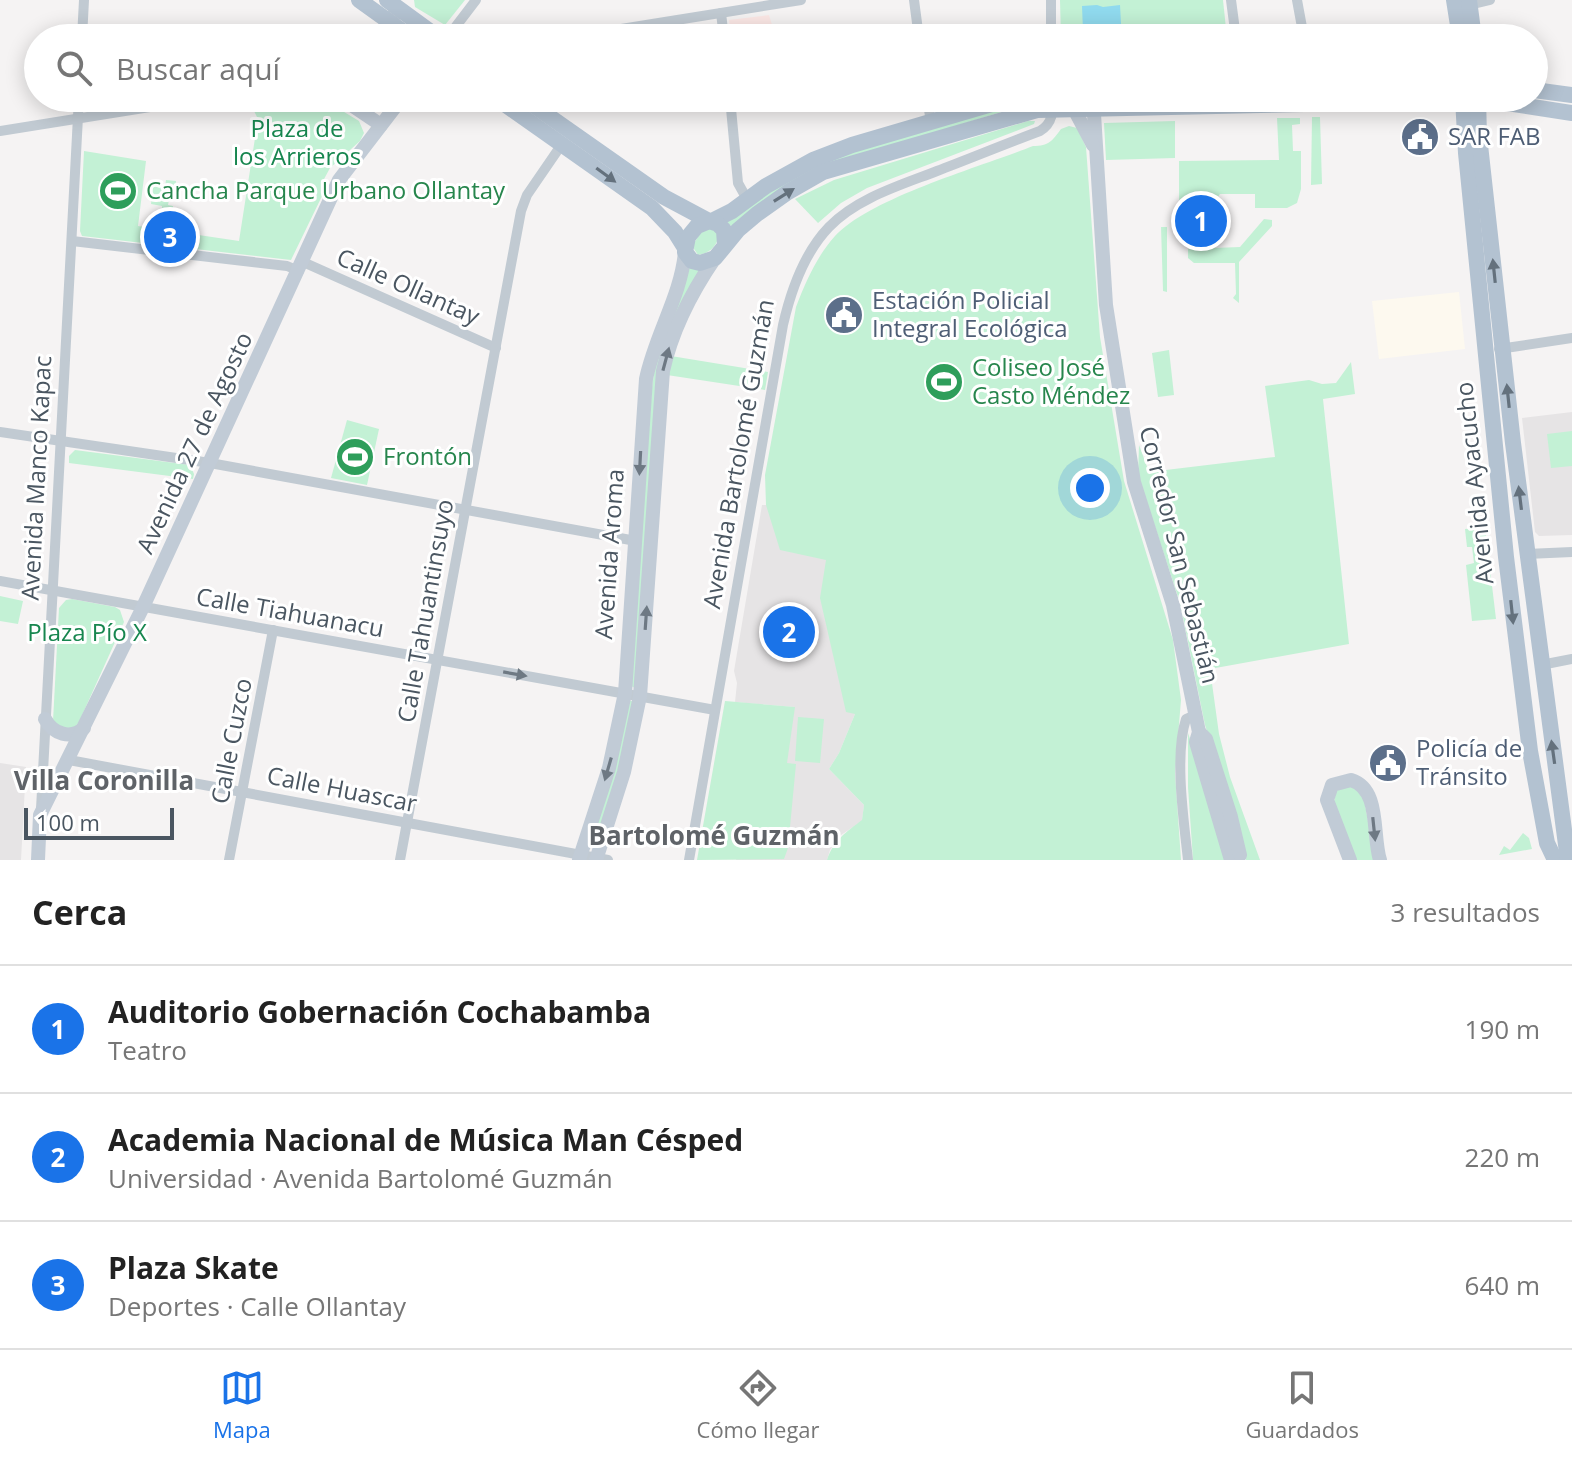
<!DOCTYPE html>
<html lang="es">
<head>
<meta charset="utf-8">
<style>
	:root { --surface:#fff; --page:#f6f6f6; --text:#222; --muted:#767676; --line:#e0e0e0; --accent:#1a73e8 }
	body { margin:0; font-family:"Open Sans",sans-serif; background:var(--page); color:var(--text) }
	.scale { position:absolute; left:24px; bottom:20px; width:150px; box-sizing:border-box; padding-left:8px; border:4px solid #4a5661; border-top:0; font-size:22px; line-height:28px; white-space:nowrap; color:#4a5661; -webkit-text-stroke:6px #fff; paint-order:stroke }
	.you { position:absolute; left:1090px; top:488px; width:28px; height:28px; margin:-20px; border:6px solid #fff; border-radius:50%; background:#1a73e8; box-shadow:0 0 0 12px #1a73e833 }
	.badge { display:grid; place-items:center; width:52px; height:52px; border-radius:50%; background:var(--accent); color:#fff; font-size:26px; font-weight:700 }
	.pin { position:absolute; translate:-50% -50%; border:4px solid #fff; box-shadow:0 2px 8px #0006 }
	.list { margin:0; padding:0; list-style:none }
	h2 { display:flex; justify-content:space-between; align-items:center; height:104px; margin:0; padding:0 32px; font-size:34px }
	h2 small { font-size:26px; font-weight:400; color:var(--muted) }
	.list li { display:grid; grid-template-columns:52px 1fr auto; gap:24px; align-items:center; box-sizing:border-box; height:128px; padding:0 32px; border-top:2px solid var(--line) }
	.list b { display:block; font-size:30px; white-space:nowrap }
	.list p { margin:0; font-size:26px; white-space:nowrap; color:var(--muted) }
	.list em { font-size:26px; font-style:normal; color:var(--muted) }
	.icon { flex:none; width:44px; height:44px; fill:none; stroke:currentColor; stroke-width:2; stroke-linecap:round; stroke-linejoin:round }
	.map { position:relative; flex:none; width:1572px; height:860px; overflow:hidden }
	.search { position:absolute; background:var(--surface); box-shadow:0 4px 20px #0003; left:24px; right:24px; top:24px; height:88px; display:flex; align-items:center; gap:20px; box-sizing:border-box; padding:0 28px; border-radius:44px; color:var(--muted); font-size:30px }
	.sheet { height:488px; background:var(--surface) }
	nav { display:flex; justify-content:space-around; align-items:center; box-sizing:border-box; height:112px; border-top:2px solid var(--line); background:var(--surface); font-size:22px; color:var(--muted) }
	nav a { display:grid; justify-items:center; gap:4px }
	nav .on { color:var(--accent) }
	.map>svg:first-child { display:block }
	.commercial { fill:#fdf9ef }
	.education { fill:#e6e4e5 }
	.medical { fill:#fce8e6 }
	.green { fill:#c3f1d5 }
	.water { fill:#90daee }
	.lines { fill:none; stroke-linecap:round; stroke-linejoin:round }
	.street { stroke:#c1cad2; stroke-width:10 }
	.secondary { stroke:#c1cbd6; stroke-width:14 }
	.primary { stroke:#b3c2d1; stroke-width:16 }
	.oneway { fill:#64717d }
	.oneway2 { fill:#6e7984 }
	.oneway3 { fill:#6e7983 }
	.labels { text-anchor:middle; stroke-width:6; stroke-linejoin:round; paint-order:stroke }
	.park-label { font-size:24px; fill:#17864f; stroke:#fff }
	.service-label { font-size:24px; fill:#4e5e75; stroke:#fff; text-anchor:start }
	.leisure-label { font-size:24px; fill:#27864d; stroke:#fff; text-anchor:start }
	.street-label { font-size:24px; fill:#4a5661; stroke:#fff }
	.neighbourhood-label { font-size:26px; font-weight:bold; fill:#5f6368; stroke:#fff }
</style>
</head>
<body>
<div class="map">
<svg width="1572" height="860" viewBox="0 0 1572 860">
	<rect width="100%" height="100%" fill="#f5f3f3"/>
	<path class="commercial" d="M1459,292L1465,349L1379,359L1372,301Z"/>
	<g class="education">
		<path d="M1572,412V535L1539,536L1535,532L1522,418Z"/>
		<path d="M762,505H766L832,545L855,714L839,753L829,769L864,805L862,821L841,835L830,850L827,860H736L794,707L735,702L737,683L734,671Z"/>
		<path d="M0,763L26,767L21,860H0Z"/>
	</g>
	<path class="medical" d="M769,15L776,38H731L729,20Z"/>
	<g class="green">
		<path d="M414,0H465L445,25L415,7Z"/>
		<path d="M1060,0H1223L1227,38H1061Z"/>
		<path d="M295,98H321L359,121L364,133L360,141L330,168L323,181V194L291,260L82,236L80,231L84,151L146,161L138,226L239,241L258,119L252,107Z"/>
		<path d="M1028,98H1039V104L1018,107L840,161L734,229L726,221L799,172L836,157Z"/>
		<path d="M1312,117H1320L1322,184L1311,185Z"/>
		<path d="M1277,118H1300V124L1292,125L1293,151H1301V189L1297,203L1287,208H1255V194H1220L1212,205H1186L1185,209H1179V161L1279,160Z"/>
		<path d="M1028,121H1035L1034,124L867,188L841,203L818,223L795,199L834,180Z"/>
		<path d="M1175,121V158L1106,160L1104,123Z"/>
		<path d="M1069,126L1077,128L1086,147L1100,337L1124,481L1173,640L1181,700L1175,773L1181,860H827C833,841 846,832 862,820L864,805L829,769L839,753L855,714L846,712L820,598L826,560L780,550L766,505L765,475L796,307C806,281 817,256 835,236C872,197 981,167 1033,146C1049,146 1052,141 1061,129Z"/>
		<path d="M166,180L176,181L175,190H171L168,205L173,206V212L162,210V206L151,204L153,186L165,187Z"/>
		<path d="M1264,219L1272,220V226L1239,262V303L1233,298L1236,294L1235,263H1194L1188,258V249L1240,247Z"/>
		<path d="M1161,227H1167V292L1163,291Z"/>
		<path d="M708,228L716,230L719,237C715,248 709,253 698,255L692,246L702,231Z"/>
		<path d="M688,266L701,270L671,326L635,688L631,686L652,387L655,367Z"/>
		<path d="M1169,350L1174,395L1158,397L1152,353Z"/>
		<path d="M671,356L768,372L765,390L667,375Z"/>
		<path d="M1351,362L1355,394L1323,399L1349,644L1210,669L1219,734L1230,777L1260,860H1246L1238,826L1205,725L1180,603L1138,475L1139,445L1149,472L1275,457L1265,386L1309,380L1322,384L1336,383Z"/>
		<path d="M347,420L379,429L367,485L331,478Z"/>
		<path d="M1572,431V466L1551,468L1547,434Z"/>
		<path d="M75,450L190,465L194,474L193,479L69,463V456Z"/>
		<path d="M1485,527L1496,619L1472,621L1466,565L1474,563L1472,547H1467L1465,529Z"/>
		<path d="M0,596L23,601L18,624L0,621Z"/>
		<path d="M72,599L115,607L120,610L124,622L79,722L75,727L62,730L53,721L59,608L66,600Z"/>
		<path d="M629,700L634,702L620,764L594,848L589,847Z"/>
		<path d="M725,701L795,707L787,763L796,764L788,848L784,859L697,860Z"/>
		<path d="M798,717L824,719L820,763L795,761Z"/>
		<path d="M1188,733L1214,810L1227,860H1193L1188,787Z"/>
		<path d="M1354,786L1364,799L1375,860H1354L1333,806L1337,788Z"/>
		<path d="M1523,833L1529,838L1532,849L1499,855L1504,846L1510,850Z"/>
	</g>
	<path class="water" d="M1097,5L1103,7L1120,5L1121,24L1083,31L1082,6Z"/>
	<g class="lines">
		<g class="street">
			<path d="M914,0L919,38"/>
			<path d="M1051,0V38"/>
			<path d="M1231,0L1236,38"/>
			<path d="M1297,0L1304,38"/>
			<path d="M1465,6L1490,0"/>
			<path d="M721,13L724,38"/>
			<path d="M82,38L84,0"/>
			<path d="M447,38L476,0"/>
			<path d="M565,38L801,0"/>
			<path d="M730,98L738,183L748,201"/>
			<path d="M927,98L931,122"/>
			<path d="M0,131L206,98"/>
			<path d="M72,241L287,266L299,271"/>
			<path d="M303,262L496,348"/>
			<path d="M1499,349L1572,338"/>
			<path d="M0,432L210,463L636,541"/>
			<path d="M1527,554L1572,552"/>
			<path d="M0,581L715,710"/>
			<path d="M1541,665L1572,659"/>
			<path d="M69,760L608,860"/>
			<path d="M41,809L79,98"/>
			<path d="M229,860L273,630"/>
			<path d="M400,860L521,211L527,195L562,144"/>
			<path d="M689,860L783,325C791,290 804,253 829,227C857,198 901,185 937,171C971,158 1005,144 1040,131C1053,123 1053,112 1052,98"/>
			<path d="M1188,860C1184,822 1174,755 1186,719L1195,715"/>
		</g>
		<g class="secondary">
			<path d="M378,38L394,15"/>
			<path d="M341,98L381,125"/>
			<path d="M1093,98L1106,305L1134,482L1173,605L1199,732L1196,742L1231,860"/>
			<path d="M1074,109L1093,145"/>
			<path d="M45,719C53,734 71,740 84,728"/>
			<path d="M1199,732L1206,739L1231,817L1240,855"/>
			<path d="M38,860L40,815L143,607L339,180L402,98"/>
			<path d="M579,860L609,768L625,693L646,379C655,335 681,296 685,252"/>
			<path d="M596,860L624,772L640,696L663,371C672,330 691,293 715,258"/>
			<path d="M1350,860L1327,800L1332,785L1351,780C1381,789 1372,835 1380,860"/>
		</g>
		<g class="primary">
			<path d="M359,0L412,38"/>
			<path d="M387,0L439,38"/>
			<path d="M1454,0L1460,38"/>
			<path d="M1469,0L1474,38"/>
			<path d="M1534,90L1572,95"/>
			<path d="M496,98L652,208L675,232L685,248"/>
			<path d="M523,98L664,197L709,221"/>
			<path d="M1463,98L1466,153L1506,557L1530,751L1547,843L1555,860"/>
			<path d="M1478,98L1479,136L1513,443L1568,860"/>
			<path d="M712,221L732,211L766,186L813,160L852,145L1012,98"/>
			<path d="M725,245L724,230L718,224L709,221L697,226L688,237L685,252L692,261L700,263L715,258L738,230L757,214L788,192L823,172L1037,110L1487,100L1572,113"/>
		</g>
	</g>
	<defs><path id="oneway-solid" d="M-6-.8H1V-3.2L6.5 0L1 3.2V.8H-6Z" transform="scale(2)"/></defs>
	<g class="oneway">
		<use href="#oneway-solid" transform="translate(606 175) rotate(36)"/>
		<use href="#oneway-solid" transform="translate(784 195) rotate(-32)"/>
		<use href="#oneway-solid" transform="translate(1494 271) rotate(-96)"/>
		<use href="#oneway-solid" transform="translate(1508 396) rotate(-96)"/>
		<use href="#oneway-solid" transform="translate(1520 498) rotate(-97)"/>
		<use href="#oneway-solid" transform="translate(1512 612) rotate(84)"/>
		<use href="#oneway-solid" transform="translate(1553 752) rotate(-98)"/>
	</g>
	<g class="oneway2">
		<use href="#oneway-solid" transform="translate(666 359) rotate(-75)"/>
		<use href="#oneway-solid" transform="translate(640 463) rotate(93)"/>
		<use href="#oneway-solid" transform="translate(646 618) rotate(-86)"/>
		<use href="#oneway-solid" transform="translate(608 769) rotate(106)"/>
		<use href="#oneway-solid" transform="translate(1374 829) rotate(84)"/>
	</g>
	<use class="oneway3" href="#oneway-solid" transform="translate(515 674) rotate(10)"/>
	<defs>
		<symbol id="civic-disc" viewBox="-11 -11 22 22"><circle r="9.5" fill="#5c6f8a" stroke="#fff"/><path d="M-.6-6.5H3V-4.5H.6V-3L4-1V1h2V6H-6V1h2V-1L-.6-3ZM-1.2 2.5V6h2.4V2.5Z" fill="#fff"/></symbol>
		<symbol id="stadium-disc" viewBox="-11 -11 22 22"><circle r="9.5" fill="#2e9e5b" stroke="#fff"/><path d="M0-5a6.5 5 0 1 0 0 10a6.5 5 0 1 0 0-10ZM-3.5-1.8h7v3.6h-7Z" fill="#fff"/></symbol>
	</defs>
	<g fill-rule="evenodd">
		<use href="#civic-disc" x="1398" y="115" width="44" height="44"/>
		<use href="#stadium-disc" x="96" y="169" width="44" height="44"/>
		<use href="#civic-disc" x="822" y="293" width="44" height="44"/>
		<use href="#stadium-disc" x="922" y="360" width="44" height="44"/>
		<use href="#stadium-disc" x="333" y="435" width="44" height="44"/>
		<use href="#civic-disc" x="1366" y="741" width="44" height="44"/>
	</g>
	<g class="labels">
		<g class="park-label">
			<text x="297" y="137">Plaza de<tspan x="297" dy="28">los Arrieros</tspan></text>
			<text x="87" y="641">Plaza Pío X</text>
		</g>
		<g class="service-label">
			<text x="1448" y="145">SAR FAB</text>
			<text x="872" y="309">Estación Policial<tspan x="872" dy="28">Integral Ecológica</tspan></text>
			<text x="1416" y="757">Policía de<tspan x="1416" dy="28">Tránsito</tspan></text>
		</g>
		<g class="leisure-label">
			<text x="146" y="199">Cancha Parque Urbano Ollantay</text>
			<text x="972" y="376">Coliseo José<tspan x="972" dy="28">Casto Méndez</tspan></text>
			<text x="383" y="465">Frontón</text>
		</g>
		<g class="street-label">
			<text transform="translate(408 287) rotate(24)" y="8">Calle Ollantay</text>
			<text transform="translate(195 443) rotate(-65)" y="8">Avenida 27 de Agosto</text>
			<text transform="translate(739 454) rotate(-80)" y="8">Avenida Bartolomé Guzmán</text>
			<text transform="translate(37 478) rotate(-87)" y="8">Avenida Manco Kapac</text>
			<text transform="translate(1475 483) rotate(-96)" y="8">Avenida Ayacucho</text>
			<text transform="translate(610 554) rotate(-86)" y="8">Avenida Aroma</text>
			<text transform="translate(1179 555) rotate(76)" y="8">Corredor San Sebastián</text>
			<text transform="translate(426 611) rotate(-80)" y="8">Calle Tahuantinsuyo</text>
			<text transform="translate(290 613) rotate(10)" y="8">Calle Tiahuanacu</text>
			<text transform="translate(232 741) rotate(-79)" y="8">Calle Cuzco</text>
			<text transform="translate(342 790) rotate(11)" y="8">Calle Huascar</text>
		</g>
		<g class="neighbourhood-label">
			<text x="104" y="790">Villa Coronilla</text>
			<text x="714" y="845">Bartolomé Guzmán</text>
		</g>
	</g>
</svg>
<div class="scale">100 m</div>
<div class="you"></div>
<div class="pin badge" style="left:1201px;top:221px">1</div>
<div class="pin badge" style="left:789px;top:632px">2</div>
<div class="pin badge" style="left:170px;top:237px">3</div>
<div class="search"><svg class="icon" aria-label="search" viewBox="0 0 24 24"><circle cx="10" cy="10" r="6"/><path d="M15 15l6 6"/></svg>Buscar aquí</div>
</div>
<section class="sheet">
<h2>Cerca<small>3 resultados</small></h2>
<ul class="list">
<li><span class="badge">1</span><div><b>Auditorio Gobernación Cochabamba</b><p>Teatro</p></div><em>190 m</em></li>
<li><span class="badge">2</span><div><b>Academia Nacional de Música Man Césped</b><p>Universidad · Avenida Bartolomé Guzmán</p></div><em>220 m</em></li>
<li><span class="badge">3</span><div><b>Plaza Skate</b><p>Deportes · Calle Ollantay</p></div><em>640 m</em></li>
</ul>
</section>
<nav>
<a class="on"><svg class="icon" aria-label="map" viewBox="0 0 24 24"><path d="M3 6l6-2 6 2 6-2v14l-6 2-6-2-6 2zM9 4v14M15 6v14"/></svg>Mapa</a>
<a><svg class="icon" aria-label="directions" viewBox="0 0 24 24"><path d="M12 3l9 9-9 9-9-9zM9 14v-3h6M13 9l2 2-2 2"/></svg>Cómo llegar</a>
<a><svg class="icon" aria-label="saved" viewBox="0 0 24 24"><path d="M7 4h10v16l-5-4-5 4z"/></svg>Guardados</a>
</nav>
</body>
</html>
